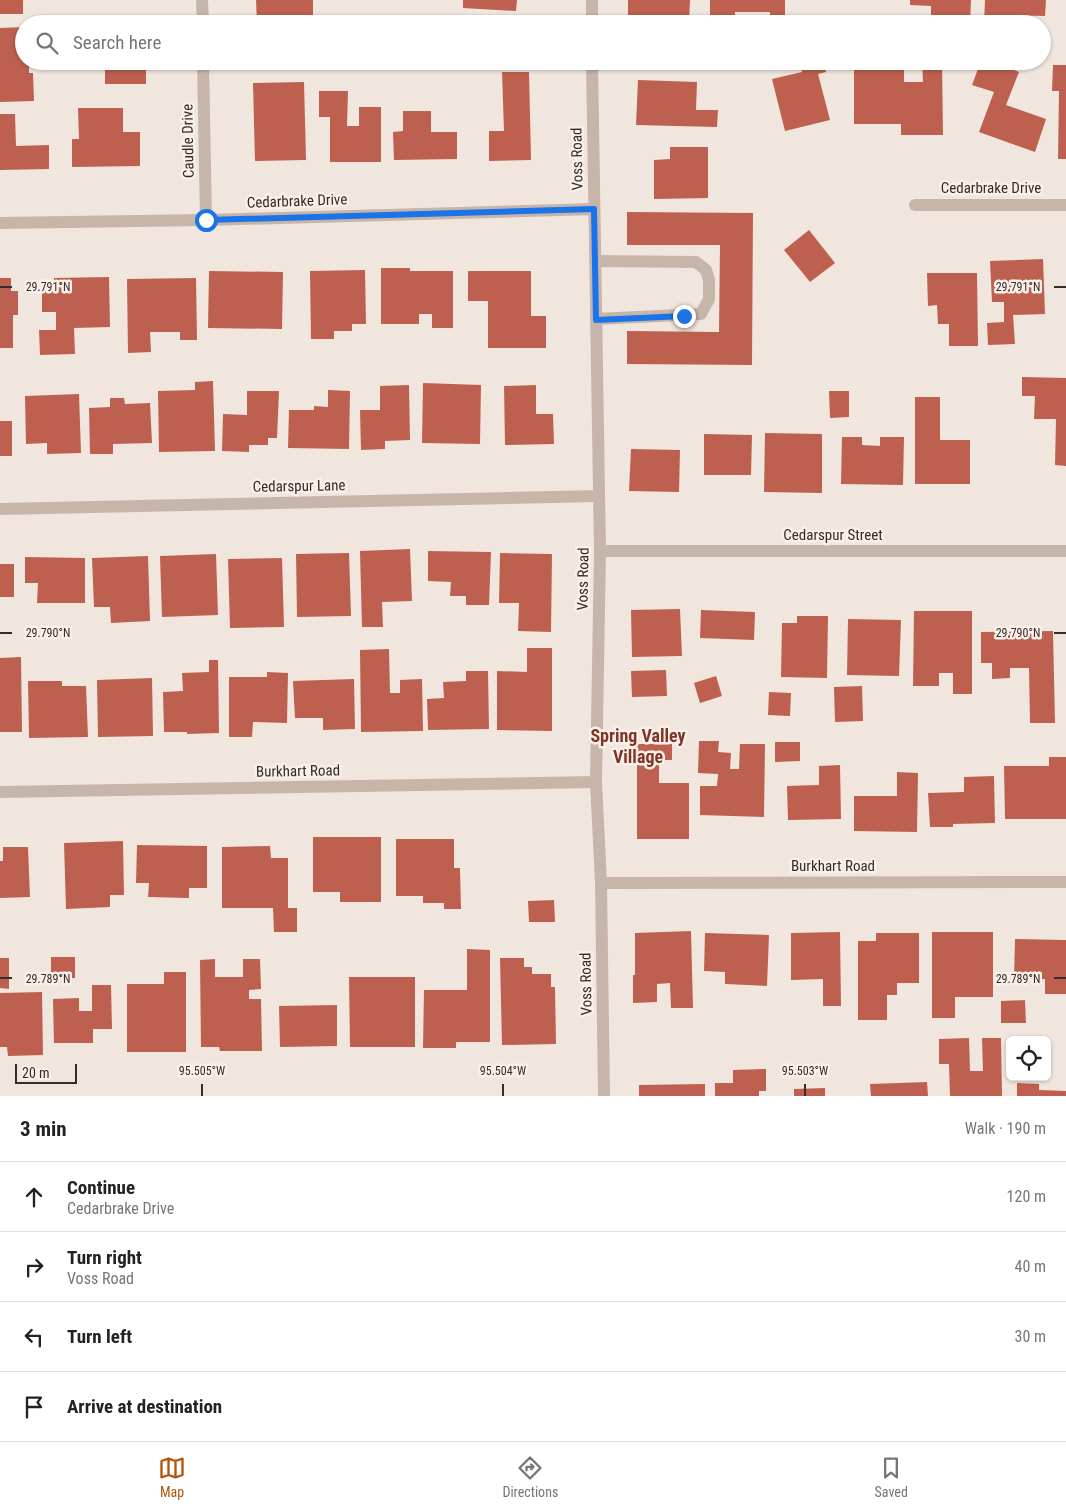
<!DOCTYPE html>
<html lang="en">
<head>
<meta charset="utf-8">
<style>
	:root { --surface:#fff; --page:#f2f2f2; --text:#222; --muted:#767676; --line:#e0e0e0; --accent:#b45309 }
	body { margin:0; font-family:"Roboto Condensed",sans-serif; background:var(--page); color:var(--text) }
	.controls { position:absolute; right:15px; bottom:15px; display:grid; overflow:hidden; border-radius:8px; box-shadow:0 1px 4px #0004 }
	.controls button { width:45px; height:45px; display:grid; place-items:center; padding:0; border:0; border-bottom:1px solid var(--line); background:var(--surface); color:var(--text); font:25px sans-serif }
	.scale { position:absolute; left:15px; bottom:12px; width:62px; box-sizing:border-box; padding-left:5px; border:2px solid #362c29; border-top:0; font-size:14px; line-height:18px; white-space:nowrap; color:#362c29; -webkit-text-stroke:4px #f9f0ea; paint-order:stroke }
	.stop { position:absolute; width:15px; height:15px; margin:-11px; border:4px solid #1a73e8; border-radius:50%; background:#fff }
	.stop.end { background:#1a73e8; border-color:#fff; box-shadow:0 1px 5px #0008 }
	.list { margin:0; padding:0; list-style:none }
	h2 { display:flex; justify-content:space-between; align-items:center; height:65px; margin:0; padding:0 20px; font-size:21px }
	h2 small { font-size:16px; font-weight:400; color:var(--muted) }
	.list li { display:grid; grid-template-columns:32px 1fr auto; gap:15px; align-items:center; box-sizing:border-box; height:70px; padding:0 20px; border-top:1px solid var(--line) }
	.list b { display:block; font-size:19px; white-space:nowrap }
	.list p { margin:0; font-size:16px; white-space:nowrap; color:var(--muted) }
	.list em { font-size:16px; font-style:normal; color:var(--muted) }
	.icon { flex:none; width:28px; height:28px; fill:none; stroke:currentColor; stroke-width:2; stroke-linecap:round; stroke-linejoin:round }
	.map { position:relative; flex:none; width:1066px; height:1096px; overflow:hidden }
	.search { position:absolute; background:var(--surface); box-shadow:0 1px 4px #0004; left:15px; right:15px; top:15px; height:55px; display:flex; align-items:center; gap:12px; box-sizing:border-box; padding:0 18px; border-radius:28px; color:var(--muted); font-size:19px }
	.sheet { height:345px; background:var(--surface) }
	nav { display:flex; justify-content:space-around; align-items:center; box-sizing:border-box; height:70px; border-top:1px solid var(--line); background:var(--surface); font-size:14px; color:var(--muted) }
	nav a { display:grid; justify-items:center; gap:2px }
	nav .on { color:var(--accent) }
	.map>svg:first-child { display:block }
	.building { fill:#be604f }
	.lines { fill:none; stroke-linecap:round; stroke-linejoin:round }
	.minor { stroke:#c8b5aa; stroke-width:12 }
	.route { stroke:#1a73e8; stroke-width:6 }
	.ticks { fill:none; stroke:#362c29; stroke-width:2 }
	.labels { text-anchor:middle; stroke-width:5; stroke-linejoin:round; paint-order:stroke }
	.street-label { font-size:15px; fill:#362c29; stroke:#f9f0ea }
	.quarter-label { font-size:18px; font-weight:bold; fill:#803528; stroke:#f9f0ea }
	.ticks-label { font-size:12px; text-anchor:middle; fill:#362c29; stroke:#f9f0ea; stroke-width:5; stroke-linejoin:round; paint-order:stroke }
</style>
</head>
<body>
<div class="map">
<svg width="1066" height="1096" viewBox="0 0 1066 1096">
	<rect width="100%" height="100%" fill="#f1e6de"/>
	<g class="building">
		<rect x="0" y="0" width="23" height="14"/>
		<path d="M256,0H313V24H257Z"/>
		<path d="M463,0H517L516,11L463,8Z"/>
		<path d="M628,0H690L689,22L628,24Z"/>
		<path d="M710,0H785V24H770V12H735V21H710Z"/>
		<path d="M910,0H971L970,24H950V16L931,15V6L910,5Z"/>
		<path d="M985,0H1046L1045,16L1011,15L1010,24H984Z"/>
		<path d="M145,17V24H65V18Z"/>
		<path d="M24,27V61H29V73H33L34,101L0,102V28Z"/>
		<rect x="105" y="61" width="41" height="23"/>
		<path d="M800,61H824L826,72L818,74L830,120L785,131L772,79L802,72Z"/>
		<path d="M922,61H942L943,135H901V124H854V70H904V82H923Z"/>
		<path d="M981,61H990L1019,72L1006,105L1046,119L1035,152L979,132L994,92L972,85Z"/>
		<path d="M1053,65H1066V159H1058L1059,91H1052Z"/>
		<path d="M502,72H529L531,160L489,161V131H504Z"/>
		<path d="M638,80L697,82L696,110H718L717,127L636,125Z"/>
		<path d="M304,82L306,160L255,161L253,83Z"/>
		<path d="M319,91H348L347,126H359V107H381V162H330V117H319Z"/>
		<path d="M78,108H123V132H140V166L72,167V139H79Z"/>
		<path d="M403,111H431V132H457V159L394,160L393,132L403,131Z"/>
		<path d="M0,114H15L16,146L49,145V169L0,170Z"/>
		<path d="M670,147H708V198L654,199V160L670,159Z"/>
		<path d="M627,212L753,213L752,365L627,364V331L719,332L720,245H627Z"/>
		<path d="M809,230L835,263L810,282L784,250Z"/>
		<path d="M1043,259L1045,314L1013,315L1015,344L988,345L987,323L1004,322V302H992L990,261Z"/>
		<path d="M381,268H410V271H453V328H432V314H419V324H381Z"/>
		<path d="M365,270L366,324H352V331H334V339H311L310,271Z"/>
		<path d="M209,271L283,272L282,329L208,328Z"/>
		<path d="M468,271H531V316H546V348H488V301H468Z"/>
		<path d="M927,273H977L978,346H949V324H938L937,305L928,306Z"/>
		<path d="M109,277L110,327L74,328L75,354L40,355L39,330H56V312H42V287L54,286V278Z"/>
		<path d="M0,278H11V291H18V315H13V348H0Z"/>
		<path d="M196,278L197,340H180V332H150L151,352L128,353L127,279Z"/>
		<path d="M1022,377L1066,378V466L1055,465L1056,419H1034L1035,396H1022Z"/>
		<path d="M213,381L215,451L159,452L158,391L195,390V382Z"/>
		<path d="M423,383L481,385L480,444L422,443Z"/>
		<path d="M409,385L410,440L385,441V449L361,450L360,410H380V386Z"/>
		<path d="M536,385V414H553L554,444L505,445L504,386Z"/>
		<path d="M328,390L350,391L349,449L288,448L289,410H314V406L328,407Z"/>
		<path d="M247,391H279L277,438H268V445H249V452L222,451L223,414L247,415Z"/>
		<path d="M829,391H849V417L830,418Z"/>
		<path d="M79,394L81,453L47,454V443L26,444L25,396Z"/>
		<path d="M915,397H940V440H970V484H915Z"/>
		<path d="M110,398H124L125,404L150,403L152,443L113,444V454H90L89,408L110,407Z"/>
		<rect x="0" y="421" width="12" height="35"/>
		<path d="M765,433L822,434V493L764,492Z"/>
		<path d="M704,434L752,435L751,475H704Z"/>
		<path d="M842,437H862V445L880,446V437H904L903,485L841,484Z"/>
		<path d="M631,449L680,450L679,492L629,491Z"/>
		<path d="M410,549L412,601L382,602L383,627H362L360,551Z"/>
		<path d="M428,551L491,552L489,605H466V596H450L451,582L428,581Z"/>
		<path d="M349,553L351,616L297,617L296,554Z"/>
		<path d="M500,553L552,554L551,632L518,631L519,603H499Z"/>
		<path d="M216,554L218,615L162,617L160,556Z"/>
		<path d="M148,556L150,621L111,623L110,607H94L92,558Z"/>
		<path d="M25,557L85,558V603H37L38,583H25Z"/>
		<path d="M282,558L284,627L230,628L228,559Z"/>
		<rect x="0" y="564" width="14" height="33"/>
		<path d="M680,609L682,656L632,657L631,610Z"/>
		<path d="M701,610L755,612L754,640L700,638Z"/>
		<path d="M914,611H972V694H953V673H939V686H913Z"/>
		<path d="M797,616H828L827,678L781,677L782,623H797Z"/>
		<path d="M848,619L901,620L899,676L847,675Z"/>
		<path d="M1053,631L1055,723H1030L1029,668H1010V678L992,679V663H981V632Z"/>
		<path d="M527,648H552V731L497,730V671L527,672Z"/>
		<path d="M389,649L390,693H400V680L422,679L423,731L361,732L360,650Z"/>
		<path d="M21,657L22,732H0V658Z"/>
		<path d="M209,660H218L219,733L187,734V732H164L163,692L183,691L182,673L209,672Z"/>
		<path d="M666,670L667,696L632,697L631,671Z"/>
		<path d="M466,671H488L489,729L428,730L427,699L444,698L443,682L466,681Z"/>
		<path d="M267,672L288,673L287,723L253,722L252,737H229V677H267Z"/>
		<path d="M716,676L722,696L700,703L694,683Z"/>
		<path d="M152,678L153,736L98,737L97,680Z"/>
		<path d="M354,679L355,729L323,730V718H295L293,681Z"/>
		<path d="M28,681H62V686H86L88,737L29,738Z"/>
		<path d="M862,686L863,721L835,722L834,687Z"/>
		<path d="M769,692L791,693L790,716L768,715Z"/>
		<path d="M699,741H719L718,752L731,753L730,769H739L740,744H765L764,817L700,815V786H717L718,774L698,773Z"/>
		<path d="M775,742H800V761L775,762Z"/>
		<path d="M637,744H672V760H659V783H689V839H637Z"/>
		<path d="M1049,757H1066V819H1005L1004,766H1049Z"/>
		<path d="M840,765L841,819L788,820L787,786L819,785V766Z"/>
		<path d="M897,772L918,773L917,832L854,831V796H897Z"/>
		<path d="M994,776L995,823L953,824V827H930L928,793L964,792V777Z"/>
		<path d="M313,837H381V902H340V892H313Z"/>
		<path d="M396,839H454V868H460L461,909H444V903H423V896H396Z"/>
		<path d="M123,841L124,895H110V907L66,909L64,843Z"/>
		<path d="M137,845L207,846V888H189V898L148,897L149,883H136Z"/>
		<path d="M270,846L271,858H288V908H297V932H274L273,908H222V847Z"/>
		<path d="M3,847H28L30,897L0,898V861H3Z"/>
		<path d="M554,900L555,922H529L528,901Z"/>
		<path d="M691,931L693,1008H671L670,983L657,984V1002L633,1003V975H635V933Z"/>
		<path d="M840,932L841,1006H823V979L791,980V933Z"/>
		<path d="M932,932H993V997H955V1018H932Z"/>
		<path d="M705,933L769,935L767,986L725,984V972L704,971Z"/>
		<path d="M876,933H919V983H897V995H887V1020H858V941H876Z"/>
		<path d="M1015,939L1066,940V994H1045V979H1014Z"/>
		<path d="M467,949L490,950V1042H456V1048H423L424,990H467Z"/>
		<path d="M51,957H75V978L51,979Z"/>
		<path d="M0,958H9V989L0,988Z"/>
		<path d="M500,958H524V967H532V974H551V987H555L556,1044L502,1045Z"/>
		<path d="M215,959V977H243V959H260L261,989L249,990V999H261L262,1051H220L219,1047H201L200,960Z"/>
		<path d="M164,972H186V1052H127V984H164Z"/>
		<path d="M349,977H415V1047H350Z"/>
		<path d="M92,985H111L112,1029H93V1043H54L53,999L79,998V1011H92Z"/>
		<path d="M42,992L43,1055L8,1056L7,1047H0V993Z"/>
		<path d="M1025,1000L1026,1023H1001V1001Z"/>
		<path d="M337,1005V1046L280,1047L279,1006Z"/>
		<path d="M969,1038L970,1071H983L982,1038H1001L1002,1096H950L949,1064H939V1039Z"/>
		<path d="M766,1069V1091H759V1096H715V1083H733V1070Z"/>
		<path d="M927,1082L928,1096H871L870,1084Z"/>
		<path d="M1017,1083L1039,1084V1090L1066,1091V1096H1017Z"/>
		<path d="M705,1084V1096H639V1085Z"/>
		<path d="M825,1088V1096H794V1089Z"/>
	</g>
	<g class="lines">
		<g class="minor">
			<path d="M202,0L203,24"/>
			<path d="M592,0V24"/>
			<path d="M203,61L206,220"/>
			<path d="M592,61L600,551L596,782L601,883L604,1096"/>
			<path d="M915,205H1066"/>
			<path d="M0,223L206,220L594,209"/>
			<path d="M595,261L696,262L706,270L709,280V299L701,314L596,319"/>
			<path d="M0,509L598,496"/>
			<path d="M600,551H1066"/>
			<path d="M0,792L596,782"/>
			<path d="M601,883L1066,882"/>
		</g>
	</g>
	<g class="lines">
		<path class="route" d="M206,220L594,209L596,320L684,316"/>
	</g>
	<path class="ticks" d="M0,287H12M1054,287H1066M0,633H12M1054,633H1066M0,978H12M1054,978H1066M202,1084V1096M503,1084V1096M805,1084V1096"/>
	<g class="labels">
		<g class="street-label">
			<text transform="translate(188 141) rotate(-91)" y="5">Caudle Drive</text>
			<text transform="translate(577 159) rotate(-91)" y="5">Voss Road</text>
			<text x="991" y="193">Cedarbrake Drive</text>
			<text transform="translate(297 201) rotate(-2)" y="5">Cedarbrake Drive</text>
			<text transform="translate(299 486) rotate(-1)" y="5">Cedarspur Lane</text>
			<text x="833" y="540">Cedarspur Street</text>
			<text transform="translate(583 579) rotate(-89)" y="5">Voss Road</text>
			<text transform="translate(298 771) rotate(-1)" y="5">Burkhart Road</text>
			<text x="833" y="871">Burkhart Road</text>
			<text transform="translate(586 984) rotate(-91)" y="5">Voss Road</text>
		</g>
		<g class="quarter-label">
			<text x="638" y="742">Spring Valley<tspan x="638" dy="21">Village</tspan></text>
		</g>
	</g>
	<g class="ticks-label">
		<text x="48" y="291">29.791°N</text>
		<text x="1018" y="291">29.791°N</text>
		<text x="48" y="637">29.790°N</text>
		<text x="1018" y="637">29.790°N</text>
		<text x="48" y="983">29.789°N</text>
		<text x="1018" y="983">29.789°N</text>
		<text x="202" y="1075">95.505°W</text>
		<text x="503" y="1075">95.504°W</text>
		<text x="805" y="1075">95.503°W</text>
	</g>
</svg>
<div class="controls">
<button><svg class="icon" aria-label="locate" viewBox="0 0 24 24"><circle cx="12" cy="12" r="6"/><path d="M12 2v4M12 18v4M2 12h4M18 12h4"/></svg></button>
</div>
<div class="scale">20 m</div>
<div class="stop" style="left:206px;top:220px"></div>
<div class="stop end" style="left:684px;top:316px"></div>
<div class="search"><svg class="icon" aria-label="search" viewBox="0 0 24 24"><circle cx="10" cy="10" r="6"/><path d="M15 15l6 6"/></svg>Search here</div>
</div>
<section class="sheet">
<h2>3 min<small>Walk · 190 m</small></h2>
<ul class="list">
<li><svg class="icon" aria-label="ahead" viewBox="0 0 24 24"><path d="M12 20V5M6 11l6-6 6 6"/></svg><div><b>Continue</b><p>Cedarbrake Drive</p></div><em>120 m</em></li>
<li><svg class="icon" aria-label="right" viewBox="0 0 24 24"><path d="M7 20v-9h11M14 6l5 5-5 5"/></svg><div><b>Turn right</b><p>Voss Road</p></div><em>40 m</em></li>
<li><svg class="icon" aria-label="left" viewBox="0 0 24 24"><path d="M17 20v-9H6M10 6l-5 5 5 5"/></svg><div><b>Turn left</b></div><em>30 m</em></li>
<li><svg class="icon" aria-label="arrive" viewBox="0 0 24 24"><path d="M6 21V4h12l-3 4 3 4H6"/></svg><div><b>Arrive at destination</b></div></li>
</ul>
</section>
<nav>
<a class="on"><svg class="icon" aria-label="map" viewBox="0 0 24 24"><path d="M3 6l6-2 6 2 6-2v14l-6 2-6-2-6 2zM9 4v14M15 6v14"/></svg>Map</a>
<a><svg class="icon" aria-label="directions" viewBox="0 0 24 24"><path d="M12 3l9 9-9 9-9-9zM9 14v-3h6M13 9l2 2-2 2"/></svg>Directions</a>
<a><svg class="icon" aria-label="saved" viewBox="0 0 24 24"><path d="M7 4h10v16l-5-4-5 4z"/></svg>Saved</a>
</nav>
</body>
</html>
